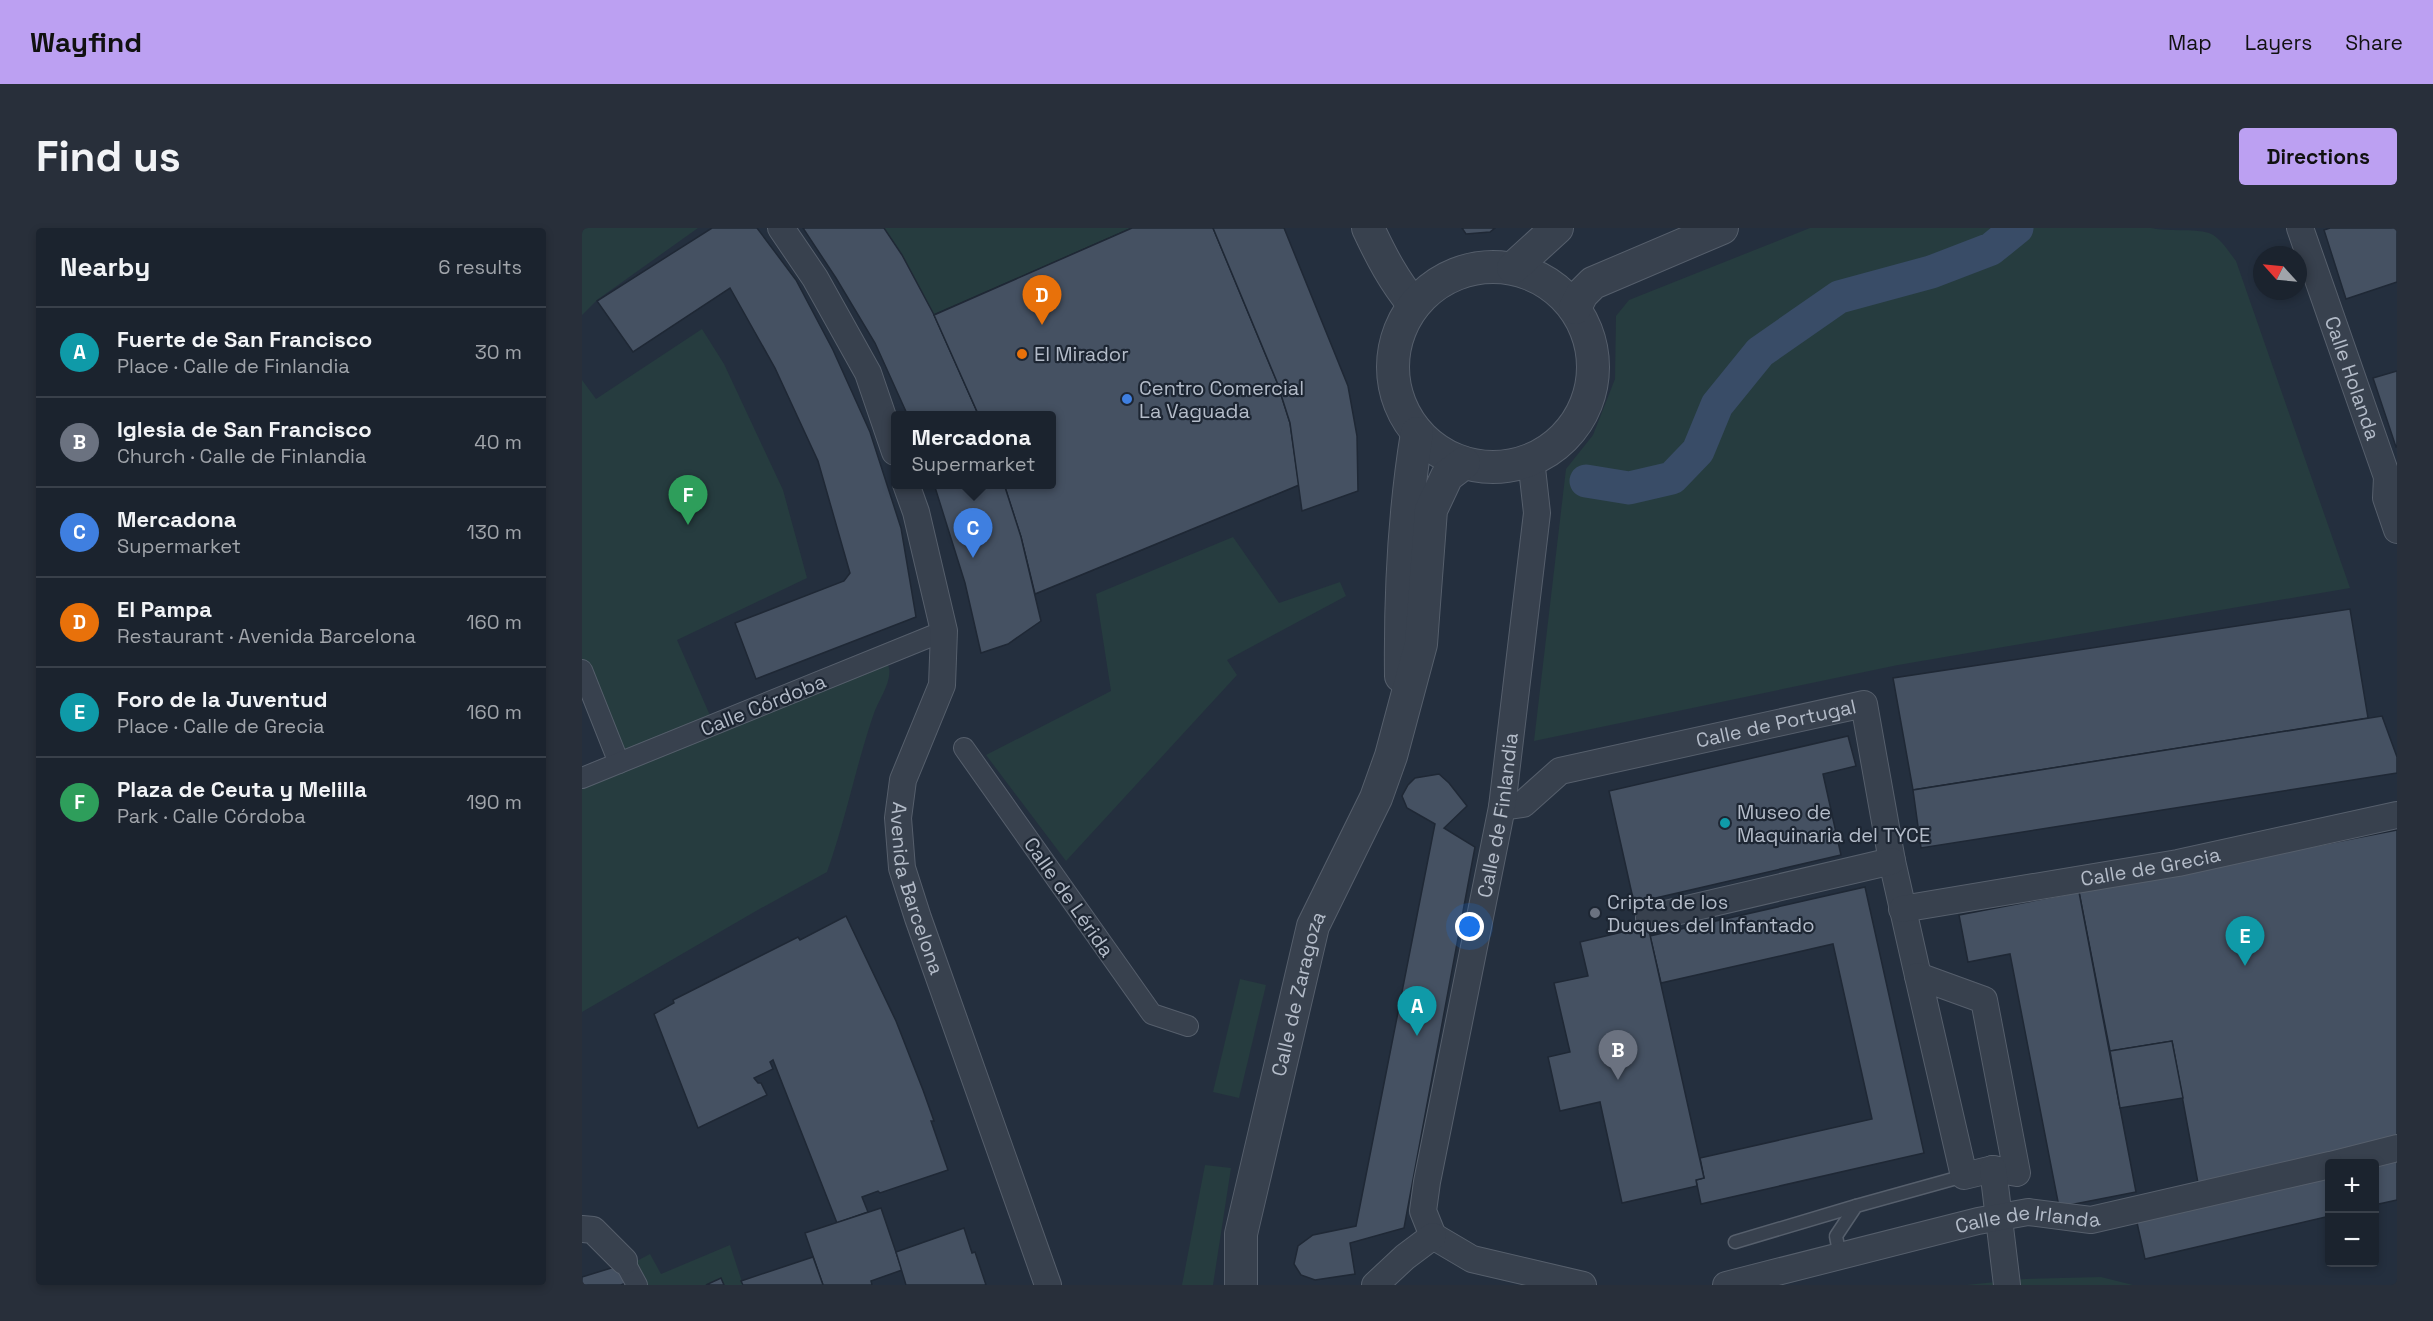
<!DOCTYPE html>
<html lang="en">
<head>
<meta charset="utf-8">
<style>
	:root { --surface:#1b232e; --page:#282f3a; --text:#f1f3f6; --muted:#a0a4aa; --line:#39404a; --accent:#bca0f2 }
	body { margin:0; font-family:"Space Grotesk",sans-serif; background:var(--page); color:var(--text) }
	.controls { position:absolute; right:18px; bottom:18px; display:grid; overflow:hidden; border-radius:6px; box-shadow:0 3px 9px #0003 }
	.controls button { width:54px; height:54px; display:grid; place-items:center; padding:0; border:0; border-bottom:2px solid var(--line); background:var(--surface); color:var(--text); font:30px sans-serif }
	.compass { position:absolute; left:1671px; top:18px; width:54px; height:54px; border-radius:50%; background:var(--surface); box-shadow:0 3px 9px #0003; rotate:297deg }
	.you { position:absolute; left:888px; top:699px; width:21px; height:21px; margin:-15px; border:4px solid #fff; border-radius:50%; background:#1a73e8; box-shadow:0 0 0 9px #1a73e833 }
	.badge { display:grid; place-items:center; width:39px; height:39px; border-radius:50%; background:var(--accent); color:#fff; font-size:20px; font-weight:700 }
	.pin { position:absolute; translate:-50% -50px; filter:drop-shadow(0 2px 3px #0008) }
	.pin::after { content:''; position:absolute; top:32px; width:21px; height:18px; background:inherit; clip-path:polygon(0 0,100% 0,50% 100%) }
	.popup { position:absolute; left:309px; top:183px; width:165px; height:78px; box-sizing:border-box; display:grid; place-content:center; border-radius:6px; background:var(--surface); filter:drop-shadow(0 2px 4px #0005); font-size:20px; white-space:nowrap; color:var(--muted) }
	.popup b { font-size:22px; color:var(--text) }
	.popup::after { content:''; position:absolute; left:50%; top:100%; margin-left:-12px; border:12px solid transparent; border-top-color:var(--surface) }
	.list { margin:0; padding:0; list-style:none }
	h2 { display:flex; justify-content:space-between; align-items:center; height:78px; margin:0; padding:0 24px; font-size:26px }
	h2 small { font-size:20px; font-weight:400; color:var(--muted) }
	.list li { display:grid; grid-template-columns:39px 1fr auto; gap:18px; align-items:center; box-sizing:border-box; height:90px; padding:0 24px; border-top:2px solid var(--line) }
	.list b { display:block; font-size:22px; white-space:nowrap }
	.list p { margin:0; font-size:20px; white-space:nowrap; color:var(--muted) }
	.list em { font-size:20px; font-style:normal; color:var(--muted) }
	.map { position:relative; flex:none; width:1815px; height:1057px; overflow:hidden; border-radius:6px }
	header { display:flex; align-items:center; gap:36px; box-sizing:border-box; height:84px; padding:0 30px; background:var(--accent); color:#111 }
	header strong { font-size:28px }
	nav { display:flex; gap:33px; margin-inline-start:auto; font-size:21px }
	.intro { display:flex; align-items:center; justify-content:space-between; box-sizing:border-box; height:144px; padding:0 36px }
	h1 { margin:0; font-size:42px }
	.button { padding:15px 27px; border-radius:6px; background:var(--accent); color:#111; font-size:21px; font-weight:700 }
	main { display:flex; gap:36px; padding:0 36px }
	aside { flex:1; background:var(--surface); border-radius:6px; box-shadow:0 3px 9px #0003 }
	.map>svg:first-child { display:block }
	.green { fill:#263c3f }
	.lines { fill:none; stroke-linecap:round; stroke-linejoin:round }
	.canal { stroke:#394c67; stroke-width:33 }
	.building { fill:#455162; stroke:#1f2835; stroke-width:1.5; fill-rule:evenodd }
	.service-casing { stroke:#565f6c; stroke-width:15 }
	.pedestrian-casing { stroke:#565f6c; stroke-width:22 }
	.minor-casing { stroke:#565f6c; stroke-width:28 }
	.tertiary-casing { stroke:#565f6c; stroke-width:34 }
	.service { stroke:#38414e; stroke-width:12 }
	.pedestrian { stroke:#38414e; stroke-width:20 }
	.minor { stroke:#38414e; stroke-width:26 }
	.tertiary { stroke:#38414e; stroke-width:32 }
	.food-dot { fill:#e8710a; stroke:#1d2633; stroke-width:2 }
	.shop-dot { fill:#3f7fe0; stroke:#1d2633; stroke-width:2 }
	.culture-dot { fill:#0f9aa8; stroke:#1d2633; stroke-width:2 }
	.worship-dot { fill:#6b7280; stroke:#1d2633; stroke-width:2 }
	.labels { text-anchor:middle; stroke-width:4.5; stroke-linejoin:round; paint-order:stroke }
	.poi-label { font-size:20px; fill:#b4bcc9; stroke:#1d2633; text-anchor:start }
	.street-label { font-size:20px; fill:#b4bcc9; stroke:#1d2633 }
</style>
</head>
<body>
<header>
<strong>Wayfind</strong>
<nav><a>Map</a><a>Layers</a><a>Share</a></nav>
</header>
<div class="intro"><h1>Find us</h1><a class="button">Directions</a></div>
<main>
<aside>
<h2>Nearby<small>6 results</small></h2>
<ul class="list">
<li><span class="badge" style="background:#0f9aa8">A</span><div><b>Fuerte de San Francisco</b><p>Place · Calle de Finlandia</p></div><em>30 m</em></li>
<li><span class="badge" style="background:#6b7280">B</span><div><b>Iglesia de San Francisco</b><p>Church · Calle de Finlandia</p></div><em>40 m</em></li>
<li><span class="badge" style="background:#3f7fe0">C</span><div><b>Mercadona</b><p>Supermarket</p></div><em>130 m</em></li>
<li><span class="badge" style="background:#e8710a">D</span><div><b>El Pampa</b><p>Restaurant · Avenida Barcelona</p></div><em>160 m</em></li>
<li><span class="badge" style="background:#0f9aa8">E</span><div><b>Foro de la Juventud</b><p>Place · Calle de Grecia</p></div><em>160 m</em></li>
<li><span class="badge" style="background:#2e9e5b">F</span><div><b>Plaza de Ceuta y Melilla</b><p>Park · Calle Córdoba</p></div><em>190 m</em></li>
</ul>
</aside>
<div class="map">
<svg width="1815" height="1057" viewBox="0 0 1815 1057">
	<rect width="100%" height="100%" fill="#242f3e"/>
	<g class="green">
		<path d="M0,0H116L15,72L0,87Z"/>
		<path d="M302,0H550L352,87L320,27Z"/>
		<path d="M1228,0H1569C1587,4 1611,0 1627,5C1638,9 1647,24 1654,33L1768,360L1316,437L952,513L984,241L1011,207L1033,151L1034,88L1047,72Z"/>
		<path d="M120,101L142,136L201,262L225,350L95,412L130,492L26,527L0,466V152L14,171Z"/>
		<path d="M651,309L697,375L758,354L764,368L645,432L655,447L484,633L404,527L529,463L514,366Z"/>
		<path d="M294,436L306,437C312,451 297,471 292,485C274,537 264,591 245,644L174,683L0,784V558Z"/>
		<path d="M658,751L684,757L657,870L631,864Z"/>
		<path d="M623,937L649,940L631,1057H600Z"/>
		<path d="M148,1017L161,1057H142L139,1050L124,1057H64L53,1034L68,1026L79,1046Z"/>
		<path d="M1519,1049L1551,1057H1384L1443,1051Z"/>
	</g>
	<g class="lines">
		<path class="canal" d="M1004,253L1047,260L1090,250L1116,223L1135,177L1178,124L1257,69L1349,44L1409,21L1435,0"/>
	</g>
	<g class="building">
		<path d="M130,0H175L214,52L251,122L288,204L319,300L334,389L174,451L153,395L262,353L268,345L236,233L193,140L148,60L51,124L15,73Z"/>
		<path d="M221,0H302L320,27L358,98L397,188H326L293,115L254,50Z"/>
		<path d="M550,0H631L695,154L708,195L717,257L453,366L439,309L422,256H469V188H397L352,87ZM583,86L620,181L525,220L488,125Z"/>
		<path d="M550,0H631L695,154L708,195L717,257L453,366L439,309L422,256H469V188H397L352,87Z"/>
		<path d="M631,0H702L766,158L775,208L776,263L720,283L708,195L695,154Z"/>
		<path d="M880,0H913L908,4L884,6Z"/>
		<path d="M1748,0H1815V54L1764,71L1742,2Z"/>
		<path d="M1815,143V219H1814L1791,150Z"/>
		<path d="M352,256H422L439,309L459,393L426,416L399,425L383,355Z"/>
		<path d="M1768,381L1786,490L1331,562L1311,450Z"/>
		<path d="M1800,488L1815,529V545L1339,620L1331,562Z"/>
		<path d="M1266,508L1274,538L1241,546L1259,627L1052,675L1027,563Z"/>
		<path d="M857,546L867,555L885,578L862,600L893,619L822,1000L768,1015L773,1046L733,1052L719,1047L712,1036L716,1018L731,1007L774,998L853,596L825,580L820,568L826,557L833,550Z"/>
		<path d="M1815,602V914L1616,955L1590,813L1528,823L1497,664Z"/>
		<path d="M1283,659L1342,925L1119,976L1114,952L1122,950L1118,930L1290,891L1251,716L1079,755L1068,708Z"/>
		<path d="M1497,664L1554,964L1477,979L1428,726L1386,734L1377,687Z"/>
		<path d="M264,688L314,793L341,862L352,893H349L366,942L298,965L296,963L280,969L286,984L255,995L191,832L188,834L191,841L172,850L176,855H179L185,867L116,900L72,786L92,775L91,772L216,709L218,712Z"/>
		<path d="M1066,698L1122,950L1114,952L1115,958L1040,975L1018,874L978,883L966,829L988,824L972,755L1006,748L998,714Z"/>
		<path d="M1590,813L1601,870L1538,880L1528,823Z"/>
		<path d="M1815,929V972L1792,977V936Z"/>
		<path d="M1748,945V988L1563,1031L1554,990Z"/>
		<path d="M299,980L320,1042L289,1053L290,1057H241L223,1005Z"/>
		<path d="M382,1000L390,1025L393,1024L404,1057H324L314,1024Z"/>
		<path d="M231,1029L241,1057H161L159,1053Z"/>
		<path d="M39,1037L46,1054L39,1057H0V1049Z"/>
		<path d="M139,1050L142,1057H124Z"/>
	</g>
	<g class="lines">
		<defs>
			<g id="service">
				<path d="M1153,1014L1274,978"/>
				<path d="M1258,1029L1254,1008L1274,978L1382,948"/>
			</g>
			<g id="pedestrian">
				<path d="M0,442L37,535"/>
				<path d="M382,520L570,786L606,798"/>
				<path d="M0,550L362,403"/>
				<path d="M42,1033L55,1057"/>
			</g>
			<g id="minor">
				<path d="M199,0L233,50L286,145L313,224"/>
				<path id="s1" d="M1718,0L1805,249L1804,270L1815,302"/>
				<path id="s2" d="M324,256L334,284L362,403L360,457L321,552L316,590L320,640L336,690L466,1057"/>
				<path id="s3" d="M920,579L941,576L978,543L1282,476L1310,633L1336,748"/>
				<path id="s4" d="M1320,681L1596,635L1815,587"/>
				<path d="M1067,690L1310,633"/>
				<path d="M1336,748L1402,772L1435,945L1411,941L1382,948Z"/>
				<path d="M1752,936L1815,920"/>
				<path d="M1411,941L1425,1057"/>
				<path d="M0,1001L11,1002L42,1033"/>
				<path id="s5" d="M851,1008L841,983L845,954L920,579L955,285L949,231"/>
				<path d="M851,1008L890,1031L1001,1057"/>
				<path d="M793,1057L823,1029L851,1008"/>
				<path id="s6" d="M1144,1057L1396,993L1446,984L1509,992L1748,937"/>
			</g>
			<g id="tertiary">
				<path d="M786,0C799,28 812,53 832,77"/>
				<circle cx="911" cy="139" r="100"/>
				<path d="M931,40L975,0"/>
				<path d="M993,80L1000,66L1011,55L1140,0"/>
				<path d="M819,448C818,367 822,285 835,205"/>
				<path id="s7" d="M659,1057V1006L731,698L794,570L809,528L839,416L849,282L865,248L882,235"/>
			</g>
		</defs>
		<use href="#service" class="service-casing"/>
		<use href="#pedestrian" class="pedestrian-casing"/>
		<use href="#minor" class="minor-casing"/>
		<use href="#tertiary" class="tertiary-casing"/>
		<use href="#service" class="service"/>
		<use href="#pedestrian" class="pedestrian"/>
		<use href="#minor" class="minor"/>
		<use href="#tertiary" class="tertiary"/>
	</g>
	<circle class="food-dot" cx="440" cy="126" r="6"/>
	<circle class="shop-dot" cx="545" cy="171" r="6"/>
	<circle class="culture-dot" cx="1143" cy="595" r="6"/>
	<circle class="worship-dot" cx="1013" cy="685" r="6"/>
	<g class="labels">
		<g class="poi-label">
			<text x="452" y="133">El Mirador</text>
			<text x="557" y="167">Centro Comercial<tspan x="557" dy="23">La Vaguada</tspan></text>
			<text x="1155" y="591">Museo de<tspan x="1155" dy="23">Maquinaria del TYCE</tspan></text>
			<text x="1025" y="681">Cripta de los<tspan x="1025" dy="23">Duques del Infantado</tspan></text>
		</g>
		<g class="street-label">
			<text dy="7" stroke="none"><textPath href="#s1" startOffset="159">Calle Holanda</textPath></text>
			<text transform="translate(181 477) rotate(-22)" y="7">Calle Córdoba</text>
			<text dy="7" stroke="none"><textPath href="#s3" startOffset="292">Calle de Portugal</textPath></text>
			<text dy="7" stroke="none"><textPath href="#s5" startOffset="430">Calle de Finlandia</textPath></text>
			<text dy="7" stroke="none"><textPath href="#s4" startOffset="252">Calle de Grecia</textPath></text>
			<text dy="7" stroke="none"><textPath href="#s2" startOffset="420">Avenida Barcelona</textPath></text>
			<text transform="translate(487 669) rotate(55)" y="7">Calle de Lérida</text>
			<text dy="7" stroke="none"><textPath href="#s7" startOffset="298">Calle de Zaragoza</textPath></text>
			<text dy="7" stroke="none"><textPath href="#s6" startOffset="310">Calle de Irlanda</textPath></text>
		</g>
	</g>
</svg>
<div class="controls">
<button>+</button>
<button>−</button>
</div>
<svg class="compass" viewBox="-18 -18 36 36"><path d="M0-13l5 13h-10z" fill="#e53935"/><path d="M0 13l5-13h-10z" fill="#a0a4aa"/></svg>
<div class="you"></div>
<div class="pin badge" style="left:835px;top:808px;background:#0f9aa8">A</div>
<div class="pin badge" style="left:1036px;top:852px;background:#6b7280">B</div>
<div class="pin badge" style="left:391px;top:330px;background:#3f7fe0">C</div>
<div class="popup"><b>Mercadona</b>Supermarket</div>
<div class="pin badge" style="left:460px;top:97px;background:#e8710a">D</div>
<div class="pin badge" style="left:1663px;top:738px;background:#0f9aa8">E</div>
<div class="pin badge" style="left:106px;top:297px;background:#2e9e5b">F</div>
</div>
</main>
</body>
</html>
